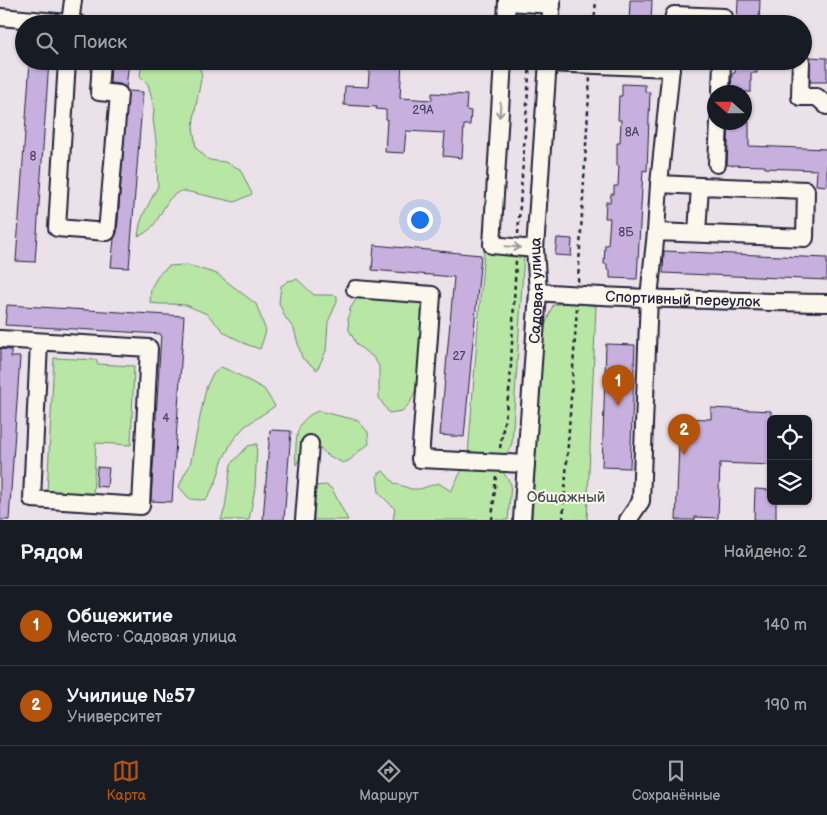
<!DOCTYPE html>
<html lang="ru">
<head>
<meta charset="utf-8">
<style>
	:root { --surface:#171b24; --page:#242831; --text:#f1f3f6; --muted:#9ea1a6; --line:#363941; --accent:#b45309 }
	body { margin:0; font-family:"Balsamiq Sans",sans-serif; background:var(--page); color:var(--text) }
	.controls { position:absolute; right:15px; bottom:15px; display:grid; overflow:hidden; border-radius:8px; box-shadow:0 1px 4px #0004 }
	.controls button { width:45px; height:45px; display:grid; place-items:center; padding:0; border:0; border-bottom:1px solid var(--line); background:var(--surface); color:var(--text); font:25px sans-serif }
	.compass { position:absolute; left:707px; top:85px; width:45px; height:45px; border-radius:50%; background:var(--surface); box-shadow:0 1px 4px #0004; rotate:291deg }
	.you { position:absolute; left:419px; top:219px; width:18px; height:18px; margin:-12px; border:4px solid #fff; border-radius:50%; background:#1a73e8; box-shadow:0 0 0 8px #1a73e833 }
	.badge { display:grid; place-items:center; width:32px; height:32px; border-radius:50%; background:var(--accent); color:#fff; font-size:16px; font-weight:700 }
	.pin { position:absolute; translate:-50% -41px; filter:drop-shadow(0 1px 2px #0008) }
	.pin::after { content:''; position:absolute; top:26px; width:18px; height:15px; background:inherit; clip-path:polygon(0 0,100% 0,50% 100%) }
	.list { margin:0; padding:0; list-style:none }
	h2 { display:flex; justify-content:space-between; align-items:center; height:65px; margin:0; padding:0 20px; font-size:21px }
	h2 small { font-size:16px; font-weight:400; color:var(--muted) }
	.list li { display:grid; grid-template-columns:32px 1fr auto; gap:15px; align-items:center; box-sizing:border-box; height:80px; padding:0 20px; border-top:1px solid var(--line) }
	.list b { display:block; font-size:19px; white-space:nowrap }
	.list p { margin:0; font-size:16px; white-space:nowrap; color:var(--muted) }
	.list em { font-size:16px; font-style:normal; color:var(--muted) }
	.icon { flex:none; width:28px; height:28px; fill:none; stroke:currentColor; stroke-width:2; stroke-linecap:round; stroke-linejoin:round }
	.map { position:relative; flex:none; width:827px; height:520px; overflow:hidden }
	.search { position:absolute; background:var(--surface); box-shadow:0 1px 4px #0004; left:15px; right:15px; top:15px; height:55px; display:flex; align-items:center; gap:12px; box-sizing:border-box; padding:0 18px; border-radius:28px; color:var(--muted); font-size:19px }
	.sheet { height:225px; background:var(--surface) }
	nav { display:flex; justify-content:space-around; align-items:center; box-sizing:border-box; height:70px; border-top:1px solid var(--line); background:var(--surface); font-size:14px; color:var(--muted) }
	nav a { display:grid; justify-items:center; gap:2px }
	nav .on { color:var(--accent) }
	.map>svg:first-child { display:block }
	.green { fill:#b8e6a4; stroke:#6d8470 }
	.building { fill:#c7afde; stroke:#22223b }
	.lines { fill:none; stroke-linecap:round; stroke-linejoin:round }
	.minor-casing { stroke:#22223b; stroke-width:20 }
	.path { stroke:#22223b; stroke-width:2.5; stroke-dasharray:4 4; stroke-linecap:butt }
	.minor { stroke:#fbf7ec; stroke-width:16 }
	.oneway { stroke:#99979c }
	.labels { text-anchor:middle; stroke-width:4; stroke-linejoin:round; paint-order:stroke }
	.number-label { font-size:12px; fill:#4b4564 }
	.street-label { font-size:15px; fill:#22223b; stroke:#fbf7ec }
	.park-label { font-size:15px; fill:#485355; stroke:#fbf7ec }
</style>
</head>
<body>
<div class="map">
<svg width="827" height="520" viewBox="0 0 827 520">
	<rect width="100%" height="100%" fill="#ebe1e8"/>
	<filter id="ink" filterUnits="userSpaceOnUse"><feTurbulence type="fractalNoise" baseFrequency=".02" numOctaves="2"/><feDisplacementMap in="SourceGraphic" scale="10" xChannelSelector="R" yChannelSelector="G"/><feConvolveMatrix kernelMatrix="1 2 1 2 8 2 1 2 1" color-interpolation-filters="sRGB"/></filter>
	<g filter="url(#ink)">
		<g class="green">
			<path d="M148,61H194L196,62L202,74L195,111L193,127L196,148L209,160L225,162L240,169L252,194L235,202L185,191C182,191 179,191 177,193C161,201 161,229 138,236L140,224L144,213L158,186L156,141L153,119L154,110L151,95L148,84L140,76L141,67Z"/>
			<path d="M484,249L524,253L512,443L509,450L504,457L468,455Z"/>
			<path d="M188,265L217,274L256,304L266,331L260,349L248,345L225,333L207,314L186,305L171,304H160L150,303L151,288L159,274L169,266Z"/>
			<path d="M297,279L314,295H331L337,296V302L328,322L326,351L317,370L302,358L294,329L285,317L279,303L281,286L288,281Z"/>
			<path d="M420,288L426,304L418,384L410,403L402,411L389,413L379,398V366L373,357L357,345L349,330L348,318L350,309L358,296Z"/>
			<path d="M571,302L596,306L587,520H532L543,331L553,305Z"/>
			<path d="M54,358L97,360V364L134,366L131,445L96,443L93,495L47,493Z"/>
			<path d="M221,367L233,372L264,389L275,406L244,427L233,440L222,461L217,479L207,499L200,500L190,499L179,487L184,475L190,465L206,388L212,375Z"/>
			<path d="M318,411L357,420L368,432L369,444L358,452L350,460L343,463L327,455L313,440L303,448L300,458L296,465C295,458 296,452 296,445C297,428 301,418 318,411Z"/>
			<path d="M257,444L255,488L249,520H221L225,508L231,464L248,446Z"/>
			<path d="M485,469L503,472L511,484L508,520H393L395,509L379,493L377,475L383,471L394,483L411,489H420L438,483L451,491L462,470Z"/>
			<path d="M326,485L332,489L348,520H314V500L315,486Z"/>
		</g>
		<g class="building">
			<path d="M630,0H652L651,24H629Z"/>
			<path d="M738,0H760L759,24H737Z"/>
			<path d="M810,57L827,58V82H810Z"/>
			<path d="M30,61H49L35,262L16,261Z"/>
			<path d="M111,61H129L126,88L120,84L110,83Z"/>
			<path d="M370,61H402L400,98L432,100V93L467,95L466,110L471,111L470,125H464L462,158L443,156L445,133L406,131L404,153L385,152L387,119H386V110L376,109L377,107L344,105L345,86L368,87Z"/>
			<path d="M736,61H757V73H751V92H731L732,73H735Z"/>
			<path d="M622,84L645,85V92H650L647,171L643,170L637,279L610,278V270H607V264H604L605,245H608L610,218H605L606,202H610L611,194H614V186H618L619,166H617V143H620L621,120H618L619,96H622Z"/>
			<path d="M128,91L143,92L129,268L111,267L114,239L117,233Z"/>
			<path d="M729,122H749V146L827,149V186L816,185L817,170L765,168V166L727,165Z"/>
			<path d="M557,238L572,239L571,256L555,255Z"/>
			<path d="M374,245L481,255L464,437L440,435L454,277L372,270Z"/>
			<path d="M664,251L827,258V280L663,273Z"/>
			<path d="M7,305L184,316L172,502L151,501L161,334L5,325Z"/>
			<path d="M606,344L635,345L630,468L602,467Z"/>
			<path d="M0,349L11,350V357H20L9,520H0Z"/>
			<path d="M711,408L771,411V465L720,463L718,518L695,517V520H676L680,418L711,419Z"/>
			<path d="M270,430L291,431L284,520H263Z"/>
			<path d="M97,467L109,468L107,487L96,486Z"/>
			<path d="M755,489L771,490V501H776V520H754Z"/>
		</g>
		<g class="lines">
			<defs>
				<g id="minor">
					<path d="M507,2L552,5"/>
					<path d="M0,17L79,24"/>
					<path d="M70,24L73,0"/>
					<path d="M506,24L507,0"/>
					<path d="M550,24L552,0"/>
					<path d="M673,24L674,15L724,17V24"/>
					<path d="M67,61L57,228L107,232L119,94L99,92L101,61"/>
					<path d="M503,61L492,245L535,249"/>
					<path d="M801,61L800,97H817L827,106"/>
					<path d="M548,63L671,68V61"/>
					<path d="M721,92L722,61"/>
					<path d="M717,164L719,122"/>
					<path d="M659,184L700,186"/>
					<path d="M656,232L659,184L671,68"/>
					<path d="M355,289L432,295L420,459L526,464"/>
					<path id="s1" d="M538,292C634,299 731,301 827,303"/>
					<path d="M0,339L149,348L141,506L32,499L39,342"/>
					<path d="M304,520L310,444"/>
					<path id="s2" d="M522,520L538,292L535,249L548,61"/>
					<path d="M628,520L641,501L649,297L656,232L805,238L806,190L700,186L697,233"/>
				</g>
			</defs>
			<use href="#minor" class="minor-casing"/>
			<g class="path">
				<path d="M533,24V16"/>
				<path d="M594,24L596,0"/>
				<path d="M518,234L530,61"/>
				<path d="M578,282L590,77"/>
				<path d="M500,448L510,385L516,260"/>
				<path d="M492,520L496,476"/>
				<path d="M563,520L577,307"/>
			</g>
			<use href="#minor" class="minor"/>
		</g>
		<defs><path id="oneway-shaft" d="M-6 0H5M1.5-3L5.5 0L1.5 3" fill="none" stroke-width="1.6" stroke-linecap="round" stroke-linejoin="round" transform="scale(1.25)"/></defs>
		<g class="oneway">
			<use href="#oneway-shaft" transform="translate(500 110) rotate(94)"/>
			<use href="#oneway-shaft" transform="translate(513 247) rotate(5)"/>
		</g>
	</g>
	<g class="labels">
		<g class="number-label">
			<text x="423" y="114">29А</text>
			<text x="632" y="136">8А</text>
			<text x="33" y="160">8</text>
			<text x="626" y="236">8Б</text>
			<text x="459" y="360">27</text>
			<text x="166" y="422">4</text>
		</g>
		<g class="street-label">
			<text dy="5" stroke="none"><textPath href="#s2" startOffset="230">Садовая улица</textPath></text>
			<text dy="5" stroke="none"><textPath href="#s1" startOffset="145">Спортивный переулок</textPath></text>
		</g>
		<g class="park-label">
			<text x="566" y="502">Общажный</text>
		</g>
	</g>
</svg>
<div class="controls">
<button><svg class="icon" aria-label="locate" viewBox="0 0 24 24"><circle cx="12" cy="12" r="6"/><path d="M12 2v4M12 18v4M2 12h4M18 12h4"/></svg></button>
<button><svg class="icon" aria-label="layers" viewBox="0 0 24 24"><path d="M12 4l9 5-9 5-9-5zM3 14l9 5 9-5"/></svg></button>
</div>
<svg class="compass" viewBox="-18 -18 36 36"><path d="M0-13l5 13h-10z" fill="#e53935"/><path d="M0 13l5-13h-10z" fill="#9ea1a6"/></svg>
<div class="you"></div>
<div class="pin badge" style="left:618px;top:406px">1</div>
<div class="pin badge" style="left:684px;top:455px">2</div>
<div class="search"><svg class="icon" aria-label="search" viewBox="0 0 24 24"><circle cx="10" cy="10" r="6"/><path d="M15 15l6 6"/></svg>Поиск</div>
</div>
<section class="sheet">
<h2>Рядом<small>Найдено: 2</small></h2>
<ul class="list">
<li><span class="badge">1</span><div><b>Общежитие</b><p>Место · Садовая улица</p></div><em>140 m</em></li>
<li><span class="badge">2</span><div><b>Училище №57</b><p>Университет</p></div><em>190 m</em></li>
</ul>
</section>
<nav>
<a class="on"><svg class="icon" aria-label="map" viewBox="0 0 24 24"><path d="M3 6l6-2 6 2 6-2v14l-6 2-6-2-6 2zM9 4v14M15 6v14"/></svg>Карта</a>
<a><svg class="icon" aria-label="directions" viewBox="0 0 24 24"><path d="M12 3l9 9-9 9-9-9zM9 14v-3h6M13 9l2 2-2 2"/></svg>Маршрут</a>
<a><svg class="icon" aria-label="saved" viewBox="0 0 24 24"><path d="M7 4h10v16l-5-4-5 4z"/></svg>Сохранённые</a>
</nav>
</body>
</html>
